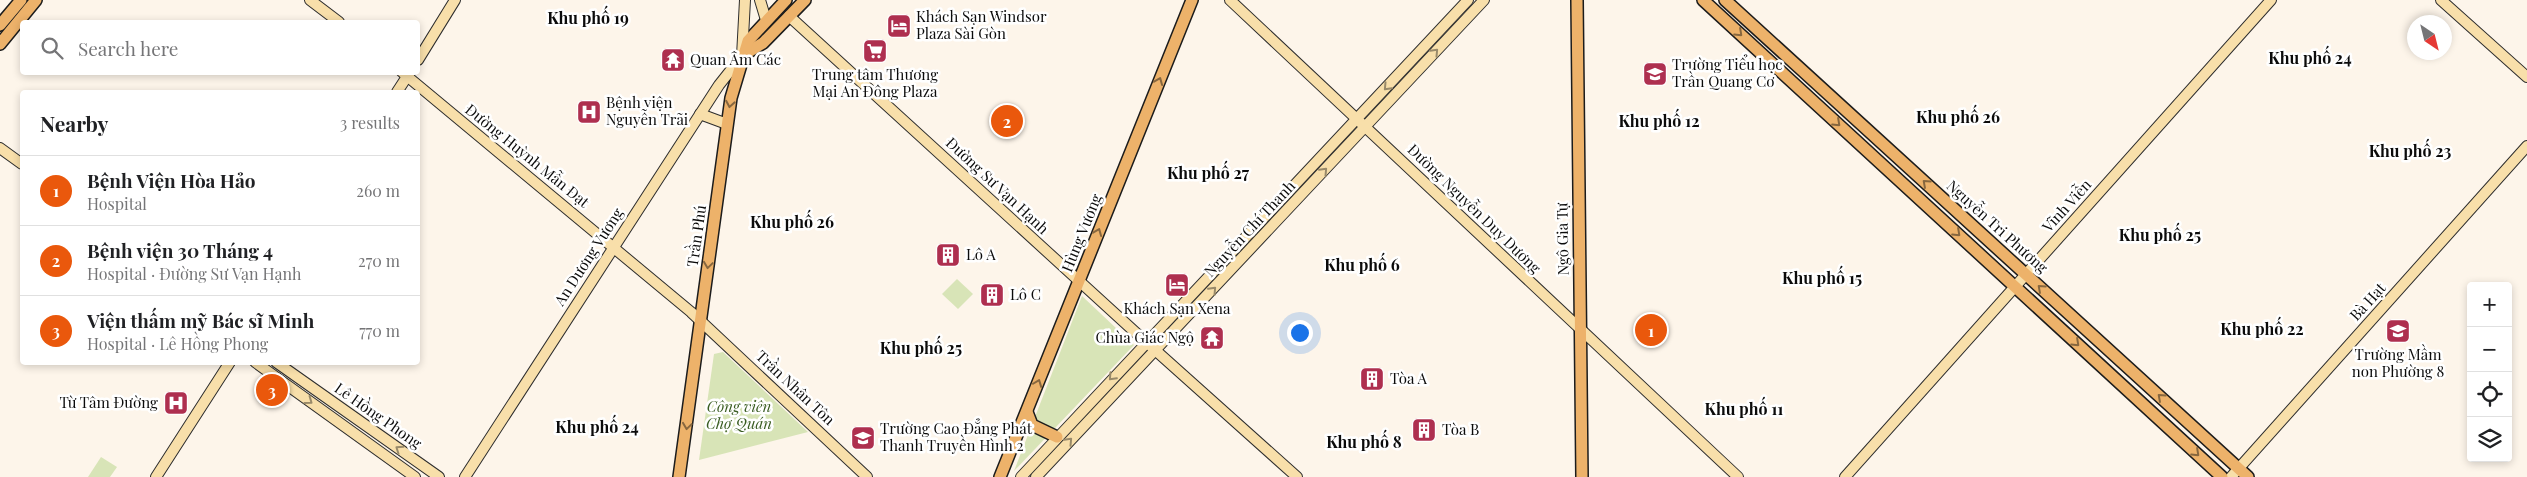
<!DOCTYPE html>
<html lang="en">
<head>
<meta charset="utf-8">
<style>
	:root { --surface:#fff; --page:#f2f2f2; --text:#202124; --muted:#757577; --line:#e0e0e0; --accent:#ea580c }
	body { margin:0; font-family:"Playfair Display",serif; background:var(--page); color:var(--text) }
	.controls { position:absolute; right:15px; bottom:15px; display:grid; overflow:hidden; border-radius:5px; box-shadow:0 2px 8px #0003 }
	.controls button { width:45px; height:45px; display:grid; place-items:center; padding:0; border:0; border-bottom:1px solid var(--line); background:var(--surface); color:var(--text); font:25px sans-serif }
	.compass { position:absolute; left:2407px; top:15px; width:45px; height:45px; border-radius:50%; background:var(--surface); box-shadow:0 2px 8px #0003; rotate:145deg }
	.you { position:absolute; left:1299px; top:332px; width:18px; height:18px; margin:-12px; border:4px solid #fff; border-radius:50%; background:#1a73e8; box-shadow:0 0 0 8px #1a73e833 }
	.badge { display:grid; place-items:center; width:32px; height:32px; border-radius:50%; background:var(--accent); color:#fff; font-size:16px; font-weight:700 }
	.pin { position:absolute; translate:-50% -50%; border:2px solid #fff; box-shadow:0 1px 5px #0006 }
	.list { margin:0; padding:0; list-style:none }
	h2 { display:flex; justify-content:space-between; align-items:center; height:65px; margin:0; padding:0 20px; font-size:21px }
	h2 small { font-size:16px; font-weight:400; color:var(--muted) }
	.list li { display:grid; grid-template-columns:32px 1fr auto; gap:15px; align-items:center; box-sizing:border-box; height:70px; padding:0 20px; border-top:1px solid var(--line) }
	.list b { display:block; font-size:19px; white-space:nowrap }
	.list p { margin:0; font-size:16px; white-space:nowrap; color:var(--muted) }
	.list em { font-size:16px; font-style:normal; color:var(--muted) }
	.icon { flex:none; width:28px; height:28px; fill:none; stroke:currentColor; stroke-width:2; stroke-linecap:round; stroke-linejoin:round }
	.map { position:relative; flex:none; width:2527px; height:477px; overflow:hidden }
	.search { position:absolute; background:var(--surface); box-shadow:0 2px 8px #0003; left:20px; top:20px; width:400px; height:55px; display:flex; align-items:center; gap:12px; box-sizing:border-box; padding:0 18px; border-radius:5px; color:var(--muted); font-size:19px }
	.panel { position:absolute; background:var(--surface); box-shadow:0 2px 8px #0003; left:20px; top:90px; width:400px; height:275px; border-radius:5px }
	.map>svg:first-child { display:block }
	.green { fill:#d8e4b7 }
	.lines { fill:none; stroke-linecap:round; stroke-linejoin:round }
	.secondary-casing { stroke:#2d2d2d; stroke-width:12 }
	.primary-casing { stroke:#1c1c1c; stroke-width:14 }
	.secondary { stroke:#f8dfaa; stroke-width:10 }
	.primary { stroke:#edb26a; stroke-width:11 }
	.oneway { stroke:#87673f }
	.oneway2 { stroke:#998a6a }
	.labels { text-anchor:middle; stroke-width:5; stroke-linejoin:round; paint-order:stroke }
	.poi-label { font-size:15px; fill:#0b0b0b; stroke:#fff; text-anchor:start }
	.street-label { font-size:15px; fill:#0b0b0b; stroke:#fff }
	.park-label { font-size:15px; font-style:italic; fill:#395c21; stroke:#fff }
	.neighbourhood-label { font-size:16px; font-weight:bold; fill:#0b0b0b; stroke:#fff }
</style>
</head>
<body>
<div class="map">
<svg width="2527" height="477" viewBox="0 0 2527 477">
	<rect width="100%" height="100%" fill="#fdf5ea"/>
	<g class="green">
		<path d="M957,279L973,294L958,309L942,294Z"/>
		<path d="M1082,296L1134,345L1014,471Z"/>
		<path d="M723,352L808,432L699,460L714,354Z"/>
		<path d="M101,457L117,467L110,477H88Z"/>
	</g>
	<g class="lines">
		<defs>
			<g id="secondary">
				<path d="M310,0L339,22"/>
				<path d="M760,0L766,20"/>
				<path d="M1230,0L1738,477"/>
				<path d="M2441,0L2527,77"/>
				<path d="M789,16L1135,332L1297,477"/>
				<path d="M418,60L455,0"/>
				<path d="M402,72L691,312L867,477"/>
				<path d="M397,92L410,72"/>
				<path d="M700,114L727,124"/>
				<path d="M0,148L22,164"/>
				<path d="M255,362L415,477"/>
				<path d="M276,362L439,477"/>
				<path d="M156,477L230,362"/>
				<path d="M465,477L719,85L742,56L745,0"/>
				<path d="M1021,477L1468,0"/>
				<path d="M1036,477L1484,0"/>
				<path d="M1845,477L2271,0"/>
				<path d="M2231,477L2527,146"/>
			</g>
			<g id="primary">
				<path d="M1577,0L1582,477"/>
				<path d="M1703,0L2222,477"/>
				<path d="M1725,0L2248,477"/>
				<path d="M0,25L21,0"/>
				<path d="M0,44L36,0"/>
				<path d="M742,56L763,43L805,0"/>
				<path d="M1027,412L1032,425L1057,437"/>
				<path d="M679,477L731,98L748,41L786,0"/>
				<path d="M1000,477L1192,0"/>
			</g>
		</defs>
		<use href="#secondary" class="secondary-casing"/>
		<use href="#primary" class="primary-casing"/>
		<use href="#secondary" class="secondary"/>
		<use href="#primary" class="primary"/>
	</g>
	<defs><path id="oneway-chevron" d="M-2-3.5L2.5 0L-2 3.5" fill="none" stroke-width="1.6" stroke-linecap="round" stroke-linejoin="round" transform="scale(1.25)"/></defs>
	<g class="oneway">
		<use href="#oneway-chevron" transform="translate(1739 33) rotate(43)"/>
		<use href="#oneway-chevron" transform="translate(1159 81) rotate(-68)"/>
		<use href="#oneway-chevron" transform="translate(730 104) rotate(100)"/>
		<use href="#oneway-chevron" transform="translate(1837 123) rotate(43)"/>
		<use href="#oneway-chevron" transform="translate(1926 183) rotate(-138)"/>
		<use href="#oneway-chevron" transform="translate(1098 232) rotate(-68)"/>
		<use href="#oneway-chevron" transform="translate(1957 233) rotate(43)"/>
		<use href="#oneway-chevron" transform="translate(708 265) rotate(98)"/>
		<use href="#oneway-chevron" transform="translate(2041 288) rotate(-138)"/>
		<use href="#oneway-chevron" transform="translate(2076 343) rotate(43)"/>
		<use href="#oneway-chevron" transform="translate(1038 383) rotate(-69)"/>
		<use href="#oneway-chevron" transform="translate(2161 397) rotate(-138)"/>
		<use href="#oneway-chevron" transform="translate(687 426) rotate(98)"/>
		<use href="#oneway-chevron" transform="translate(2196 453) rotate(43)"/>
	</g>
	<g class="oneway2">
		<use href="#oneway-chevron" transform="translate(1435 52) rotate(-47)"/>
		<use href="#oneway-chevron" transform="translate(1387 87) rotate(133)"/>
		<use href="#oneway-chevron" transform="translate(1324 171) rotate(-47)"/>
		<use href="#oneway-chevron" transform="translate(1213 290) rotate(-47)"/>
		<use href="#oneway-chevron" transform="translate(1112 377) rotate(133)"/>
		<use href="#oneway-chevron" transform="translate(309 401) rotate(36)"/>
		<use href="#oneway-chevron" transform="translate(1069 441) rotate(-47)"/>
		<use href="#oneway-chevron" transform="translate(399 449) rotate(-145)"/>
	</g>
	<defs>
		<symbol id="hotel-square" viewBox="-11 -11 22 22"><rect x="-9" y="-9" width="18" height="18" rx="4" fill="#ae2f4f" stroke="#fff"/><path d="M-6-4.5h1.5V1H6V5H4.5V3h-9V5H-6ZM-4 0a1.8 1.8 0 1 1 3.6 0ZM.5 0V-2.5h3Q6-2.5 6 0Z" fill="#fff"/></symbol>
		<symbol id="supermarket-square" viewBox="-11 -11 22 22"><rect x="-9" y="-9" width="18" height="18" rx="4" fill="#ae2f4f" stroke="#fff"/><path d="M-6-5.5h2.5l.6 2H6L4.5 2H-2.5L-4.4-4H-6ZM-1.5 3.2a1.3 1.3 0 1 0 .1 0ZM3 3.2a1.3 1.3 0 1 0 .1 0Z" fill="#fff"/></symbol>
		<symbol id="temple-square" viewBox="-11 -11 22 22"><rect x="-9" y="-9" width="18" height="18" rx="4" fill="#ae2f4f" stroke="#fff"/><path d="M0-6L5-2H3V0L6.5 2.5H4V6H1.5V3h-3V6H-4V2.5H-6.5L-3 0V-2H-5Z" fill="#fff"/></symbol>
		<symbol id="school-square" viewBox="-11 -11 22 22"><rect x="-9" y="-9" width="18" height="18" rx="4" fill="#ae2f4f" stroke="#fff"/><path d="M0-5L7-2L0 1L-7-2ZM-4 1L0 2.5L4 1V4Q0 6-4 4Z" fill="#fff"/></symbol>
		<symbol id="hospital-square" viewBox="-11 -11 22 22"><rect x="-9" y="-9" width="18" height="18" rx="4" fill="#ae2f4f" stroke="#fff"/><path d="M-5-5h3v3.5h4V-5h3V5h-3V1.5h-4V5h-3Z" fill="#fff"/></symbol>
		<symbol id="building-square" viewBox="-11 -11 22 22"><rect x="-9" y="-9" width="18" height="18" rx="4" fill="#ae2f4f" stroke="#fff"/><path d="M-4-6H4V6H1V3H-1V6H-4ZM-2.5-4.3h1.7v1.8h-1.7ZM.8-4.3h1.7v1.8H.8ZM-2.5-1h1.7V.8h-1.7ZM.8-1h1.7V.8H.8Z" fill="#fff"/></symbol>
	</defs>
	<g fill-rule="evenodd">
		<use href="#hotel-square" x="885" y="12" width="28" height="28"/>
		<use href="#supermarket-square" x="861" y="37" width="28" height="28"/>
		<use href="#temple-square" x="659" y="46" width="28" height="28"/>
		<use href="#school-square" x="1641" y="60" width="28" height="28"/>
		<use href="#hospital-square" x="575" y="98" width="28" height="28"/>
		<use href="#building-square" x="934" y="241" width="28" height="28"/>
		<use href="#hotel-square" x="1163" y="271" width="28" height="28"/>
		<use href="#building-square" x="978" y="281" width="28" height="28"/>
		<use href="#school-square" x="2384" y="317" width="28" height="28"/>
		<use href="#temple-square" x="1198" y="324" width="28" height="28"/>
		<use href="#building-square" x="1358" y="365" width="28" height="28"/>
		<use href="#hospital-square" x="162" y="389" width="28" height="28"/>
		<use href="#building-square" x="1410" y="416" width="28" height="28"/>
		<use href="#school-square" x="849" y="424" width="28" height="28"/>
	</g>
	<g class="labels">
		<g class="poi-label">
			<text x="916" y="22">Khách Sạn Windsor<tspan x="916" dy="17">Plaza Sài Gòn</tspan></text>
			<text x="690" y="65">Quan Âm Các</text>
			<text x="1672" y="70">Trường Tiểu học<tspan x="1672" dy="17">Trần Quang Cơ</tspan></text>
			<text x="875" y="80" text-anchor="middle">Trung tâm Thương<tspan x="875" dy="17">Mại An Đông Plaza</tspan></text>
			<text x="606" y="108">Bệnh viện<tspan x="606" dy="17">Nguyễn Trãi</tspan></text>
			<text x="966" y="260">Lô A</text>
			<text x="1010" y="300">Lô C</text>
			<text x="1177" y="314" text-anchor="middle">Khách Sạn Xena</text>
			<text x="1194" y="343" text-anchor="end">Chùa Giác Ngộ</text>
			<text x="2398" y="360" text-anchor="middle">Trường Mầm<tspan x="2398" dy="17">non Phường 8</tspan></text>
			<text x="1390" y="384">Tòa A</text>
			<text x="158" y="408" text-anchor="end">Từ Tâm Đường</text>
			<text x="880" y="434">Trường Cao Đẳng Phát<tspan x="880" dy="17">Thanh Truyền Hình 2</tspan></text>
			<text x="1442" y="435">Tòa B</text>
		</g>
		<g class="street-label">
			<text transform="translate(527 156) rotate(39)" y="5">Đường Huỳnh Mẫn Đạt</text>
			<text transform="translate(997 186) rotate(43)" y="5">Đường Sư Vạn Hạnh</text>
			<text transform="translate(2067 206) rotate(-48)" y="5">Vĩnh Viễn</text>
			<text transform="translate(1474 209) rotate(44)" y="5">Đường Nguyễn Duy Dương</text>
			<text transform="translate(1997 227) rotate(42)" y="5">Nguyễn Tri Phương</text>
			<text transform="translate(1250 229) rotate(-47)" y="5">Nguyễn Chí Thanh</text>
			<text transform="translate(1082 233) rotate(-68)" y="5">Hùng Vương</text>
			<text transform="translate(697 236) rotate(-82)" y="5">Trần Phú</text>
			<text transform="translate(1563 239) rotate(-91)" y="5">Ngô Gia Tự</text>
			<text transform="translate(589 257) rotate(-57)" y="5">An Dương Vương</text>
			<text transform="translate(2368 302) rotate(-48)" y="5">Bà Hạt</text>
			<text transform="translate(795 388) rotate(43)" y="5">Trần Nhân Tôn</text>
			<text transform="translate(378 416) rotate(35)" y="5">Lê Hồng Phong</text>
		</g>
		<g class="park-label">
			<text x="739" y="412">Công viên<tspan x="739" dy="17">Chợ Quán</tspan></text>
		</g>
		<g class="neighbourhood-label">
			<text x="588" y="24">Khu phố 19</text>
			<text x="2310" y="64">Khu phố 24</text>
			<text x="1958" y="123">Khu phố 26</text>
			<text x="1659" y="127">Khu phố 12</text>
			<text x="2410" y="157">Khu phố 23</text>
			<text x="1208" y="179">Khu phố 27</text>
			<text x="792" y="228">Khu phố 26</text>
			<text x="2160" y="241">Khu phố 25</text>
			<text x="1362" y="271">Khu phố 6</text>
			<text x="1822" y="284">Khu phố 15</text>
			<text x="2262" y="335">Khu phố 22</text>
			<text x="921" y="354">Khu phố 25</text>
			<text x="1744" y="415">Khu phố 11</text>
			<text x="597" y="433">Khu phố 24</text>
			<text x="1364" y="448">Khu phố 8</text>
		</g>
	</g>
</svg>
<div class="controls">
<button>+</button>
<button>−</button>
<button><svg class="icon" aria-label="locate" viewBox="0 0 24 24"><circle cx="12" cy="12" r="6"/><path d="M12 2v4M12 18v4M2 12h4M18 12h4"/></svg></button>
<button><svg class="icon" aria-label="layers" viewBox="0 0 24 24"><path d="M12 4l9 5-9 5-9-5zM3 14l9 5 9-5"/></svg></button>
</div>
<svg class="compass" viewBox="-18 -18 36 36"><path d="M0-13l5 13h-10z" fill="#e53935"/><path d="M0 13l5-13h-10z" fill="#757577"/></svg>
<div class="you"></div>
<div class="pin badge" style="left:1651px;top:330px">1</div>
<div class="pin badge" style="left:1007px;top:121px">2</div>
<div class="pin badge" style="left:272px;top:390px">3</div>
<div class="search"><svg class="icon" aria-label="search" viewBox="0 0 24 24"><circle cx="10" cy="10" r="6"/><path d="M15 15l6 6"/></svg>Search here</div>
<section class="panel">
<h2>Nearby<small>3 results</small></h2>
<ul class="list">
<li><span class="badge">1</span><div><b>Bệnh Viện Hòa Hảo</b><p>Hospital</p></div><em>260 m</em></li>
<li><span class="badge">2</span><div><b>Bệnh viện 30 Tháng 4</b><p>Hospital · Đường Sư Vạn Hạnh</p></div><em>270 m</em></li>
<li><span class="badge">3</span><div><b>Viện thấm mỹ Bác sĩ Minh</b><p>Hospital · Lê Hồng Phong</p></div><em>770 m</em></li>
</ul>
</section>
</div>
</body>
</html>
